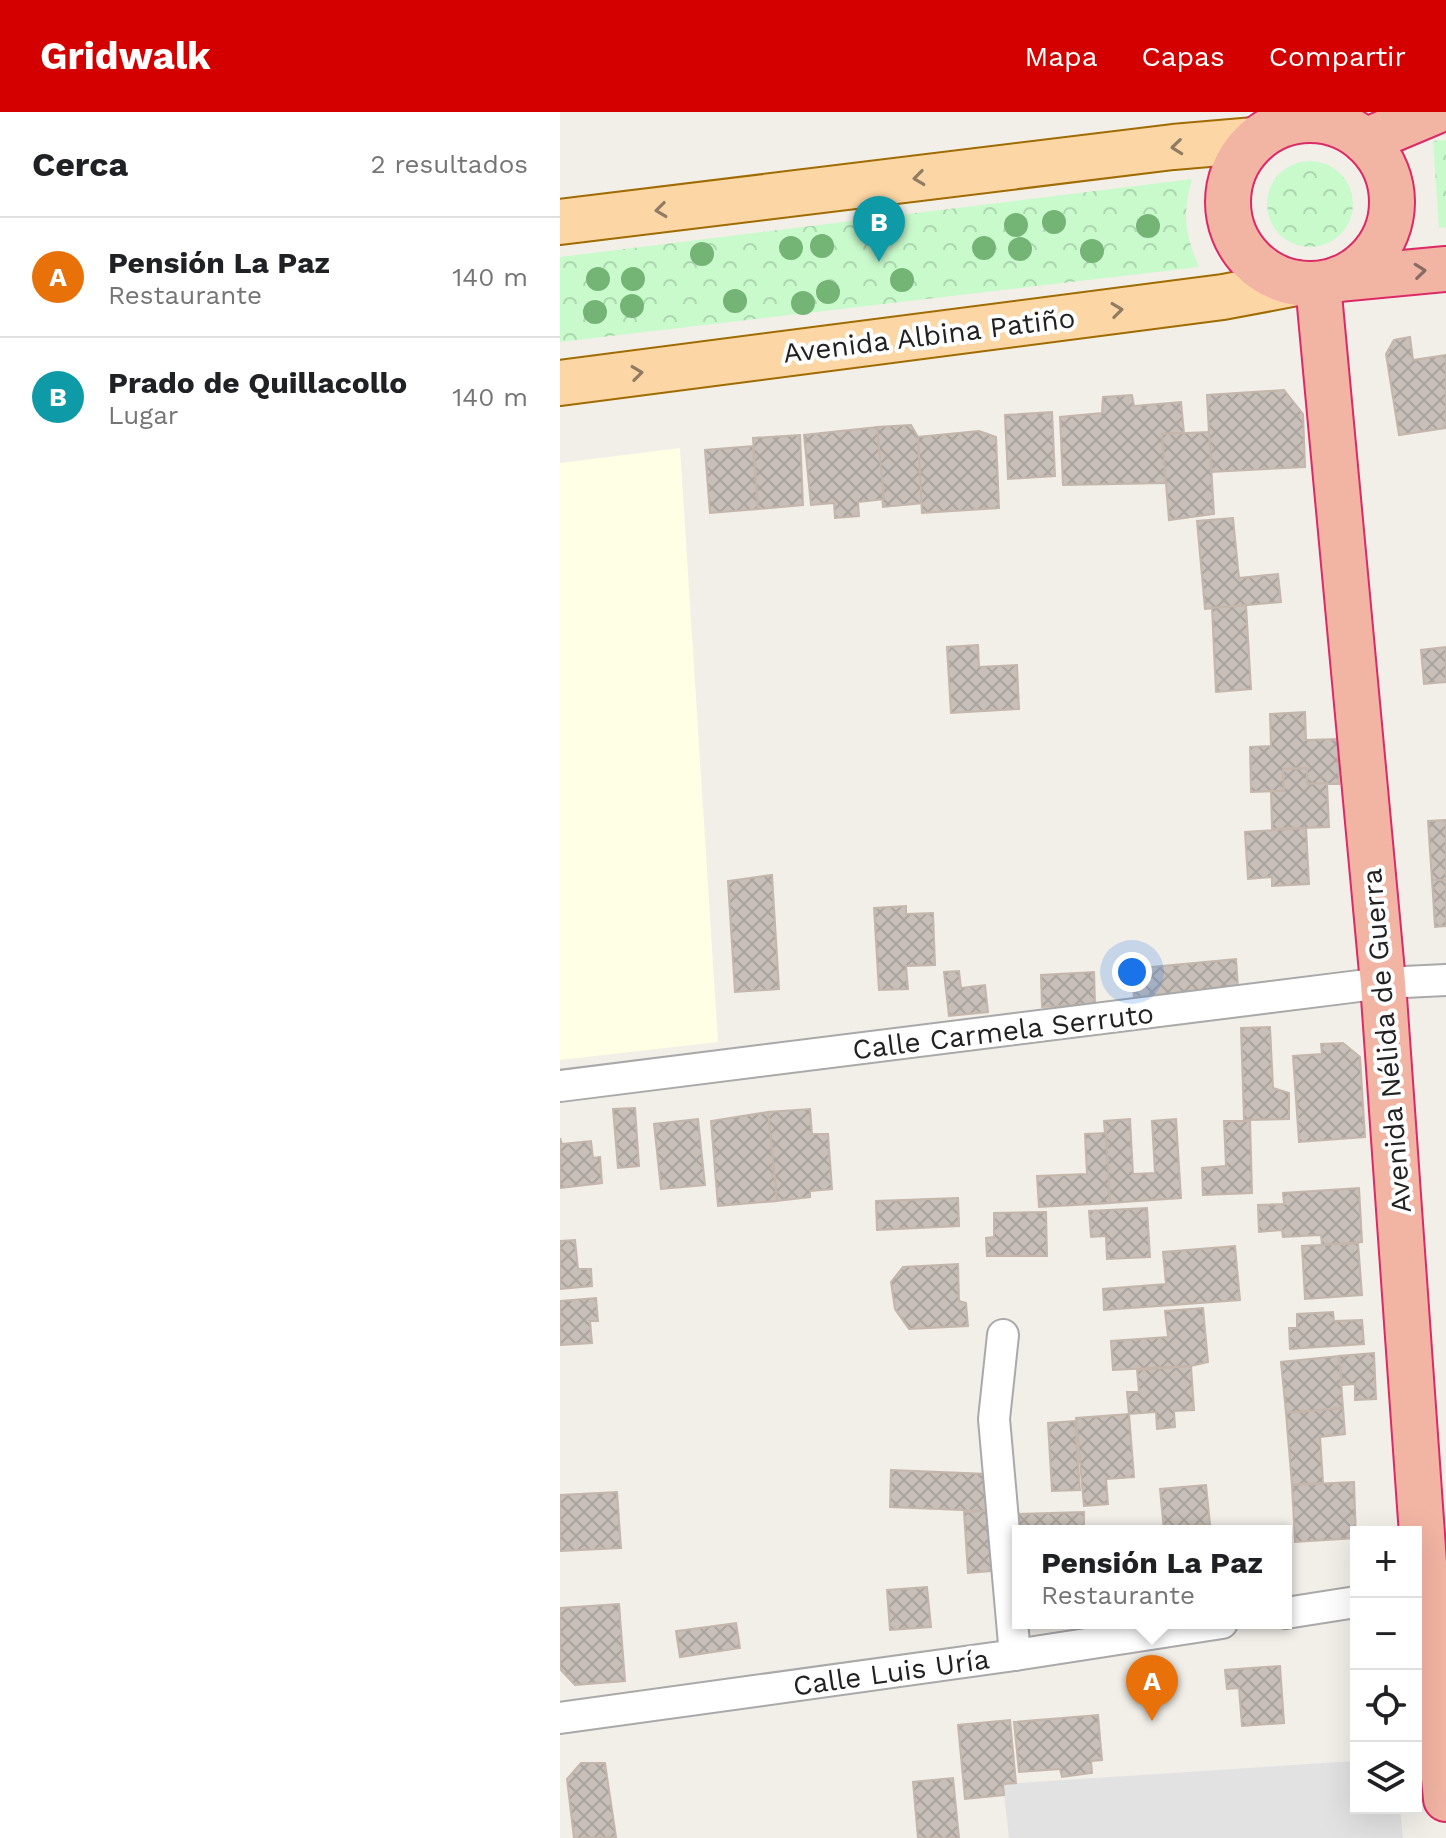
<!DOCTYPE html>
<html lang="es">
<head>
<meta charset="utf-8">
<style>
	:root { --surface:#fff; --page:#f2f2f2; --text:#202124; --muted:#757577; --line:#e0e0e0; --accent:#d40000 }
	body { margin:0; font-family:"Work Sans",sans-serif; background:var(--page); color:var(--text) }
	.controls { position:absolute; right:24px; bottom:24px; display:grid; overflow:hidden; border-radius:0px; box-shadow:0 8px 32px #0002 }
	.controls button { width:72px; height:72px; display:grid; place-items:center; padding:0; border:0; border-bottom:2px solid var(--line); background:var(--surface); color:var(--text); font:40px sans-serif }
	.you { position:absolute; left:572px; top:860px; width:28px; height:28px; margin:-20px; border:6px solid #fff; border-radius:50%; background:#1a73e8; box-shadow:0 0 0 12px #1a73e833 }
	.badge { display:grid; place-items:center; width:52px; height:52px; border-radius:50%; background:var(--accent); color:#fff; font-size:26px; font-weight:700 }
	.pin { position:absolute; translate:-50% -66px; filter:drop-shadow(0 2px 4px #0008) }
	.pin::after { content:''; position:absolute; top:42px; width:28px; height:24px; background:inherit; clip-path:polygon(0 0,100% 0,50% 100%) }
	.popup { position:absolute; left:452px; top:1413px; width:280px; height:104px; box-sizing:border-box; display:grid; place-content:center; border-radius:0px; background:var(--surface); filter:drop-shadow(0 2px 6px #0005); font-size:26px; white-space:nowrap; color:var(--muted) }
	.popup b { font-size:30px; color:var(--text) }
	.popup::after { content:''; position:absolute; left:50%; top:100%; margin-left:-16px; border:16px solid transparent; border-top-color:var(--surface) }
	.list { margin:0; padding:0; list-style:none }
	h2 { display:flex; justify-content:space-between; align-items:center; height:104px; margin:0; padding:0 32px; font-size:34px }
	h2 small { font-size:26px; font-weight:400; color:var(--muted) }
	.list li { display:grid; grid-template-columns:52px 1fr auto; gap:24px; align-items:center; box-sizing:border-box; height:120px; padding:0 32px; border-top:2px solid var(--line) }
	.list b { display:block; font-size:30px; white-space:nowrap }
	.list p { margin:0; font-size:26px; white-space:nowrap; color:var(--muted) }
	.list em { font-size:26px; font-style:normal; color:var(--muted) }
	.icon { flex:none; width:44px; height:44px; fill:none; stroke:currentColor; stroke-width:2; stroke-linecap:round; stroke-linejoin:round }
	.map { position:relative; flex:none; width:886px; height:1726px; overflow:hidden }
	header { display:flex; align-items:center; gap:48px; box-sizing:border-box; height:112px; padding:0 40px; background:var(--accent); color:#fff }
	header strong { font-size:38px }
	nav { display:flex; gap:44px; margin-inline-start:auto; font-size:28px }
	main { display:flex }
	aside { flex:1; background:var(--surface) }
	.map>svg:first-child { display:block }
	.education { fill:#ffffe5 }
	.park { fill:url(#park-crowns) }
	.parking { fill:#e2e2e2 }
	.building { fill:url(#building-cross-hatch); stroke:#c4b6ab; stroke-width:2 }
	.lines { fill:none; stroke-linecap:round; stroke-linejoin:round }
	.minor-casing { stroke:#a9a9a9; stroke-width:34 }
	.primary-casing { stroke:#a06b00; stroke-width:48 }
	.trunk-casing { stroke:#dc2a67; stroke-width:48 }
	.minor { stroke:#fff; stroke-width:30 }
	.primary { stroke:#fcd6a4; stroke-width:44 }
	.trunk { stroke:#f2b4a3; stroke-width:44 }
	.tree { fill:#74b475 }
	.oneway { stroke:#8f7c63 }
	.oneway2 { stroke:#8a6b62 }
	.labels { text-anchor:middle; stroke-width:8; stroke-linejoin:round; paint-order:stroke }
	.street-label { font-size:28px; fill:#222; stroke:#fff }
</style>
</head>
<body>
<header>
<strong>Gridwalk</strong>
<nav><a>Mapa</a><a>Capas</a><a>Compartir</a></nav>
</header>
<main>
<aside>
<h2>Cerca<small>2 resultados</small></h2>
<ul class="list">
<li><span class="badge" style="background:#e8710a">A</span><div><b>Pensión La Paz</b><p>Restaurante</p></div><em>140 m</em></li>
<li><span class="badge" style="background:#0f9aa8">B</span><div><b>Prado de Quillacollo</b><p>Lugar</p></div><em>140 m</em></li>
</ul>
</aside>
<div class="map">
<svg width="886" height="1726" viewBox="0 0 886 1726">
	<defs>
		<pattern id="park-crowns" width="20" height="18" patternUnits="userSpaceOnUse" patternTransform="scale(2)"><rect width="20" height="18" fill="#c8facc"/><path d="M2 6a3 3 0 1 1 6 0M12 15a3 3 0 1 1 6 0" fill="none" stroke="#acd6af"/></pattern>
		<pattern id="building-cross-hatch" width="8" height="8" patternUnits="userSpaceOnUse" patternTransform="scale(2)"><rect width="8" height="8" fill="#c7bfb8"/><path d="M0 0l8 8M0 8l8-8" fill="none" stroke="#aba49e"/></pattern>
	</defs>
	<rect width="100%" height="100%" fill="#f2efe9"/>
	<path class="education" d="M120,336L158,930L0,948V351Z"/>
	<g class="park">
		<path d="M886,28V115L879,116L873,29Z"/>
		<circle cx="750" cy="92" r="43"/>
		<path d="M632,67C622,102 625,122 639,155L0,230V145Z"/>
	</g>
	<path class="parking" d="M796,1649V1696H840L843,1726H449L443,1672Z"/>
	<g class="building">
		<path d="M850,225L853,248L886,243V316L839,323L826,242L834,228Z"/>
		<path d="M724,278L743,302L745,355L651,360L647,283Z"/>
		<path d="M572,283L574,294L621,290L624,321L602,322L606,371L503,373L500,305L542,301L543,285Z"/>
		<path d="M492,300L495,364L448,367L445,303Z"/>
		<path d="M351,313L358,325L363,391L323,395L317,315Z"/>
		<path d="M317,315L324,387L298,390L299,404L275,406L274,391L251,393L244,323Z"/>
		<path d="M419,319L436,325L439,396L362,401L358,325Z"/>
		<path d="M649,320L654,402L609,408L602,322Z"/>
		<path d="M240,323L243,393L198,397L193,326Z"/>
		<path d="M193,334L198,397L150,401L145,338Z"/>
		<path d="M673,406L679,466L718,462L721,490L645,497L637,409Z"/>
		<path d="M686,493L691,577L656,580L652,496Z"/>
		<path d="M418,533L419,555L457,553L459,597L391,601L387,535Z"/>
		<path d="M886,535V570L864,572L861,538Z"/>
		<path d="M745,600L746,628L778,627L779,672H747V656L723,657L724,679L691,680L690,635L711,634L710,602Z"/>
		<path d="M747,656V672L767,671L769,715L712,717L711,679H724L723,657Z"/>
		<path d="M886,708V768H872L868,709Z"/>
		<path d="M746,716L749,772L712,774V765L688,767L685,720Z"/>
		<path d="M212,763L219,877L175,880L168,769Z"/>
		<path d="M872,768H886V814L875,815Z"/>
		<path d="M346,794V802L373,801L375,853L346,854L348,877L319,878L314,796Z"/>
		<path d="M676,847L678,875L574,885L571,857Z"/>
		<path d="M399,859L401,876L425,873L428,900L389,904L384,860Z"/>
		<path d="M534,860L535,892L482,895L481,863Z"/>
		<path d="M710,915L713,976L729,981V1007L684,1008L681,916Z"/>
		<path d="M783,931L800,945L805,1025L739,1030L733,944L762,942L761,932Z"/>
		<path d="M75,996L79,1054L58,1056L53,997Z"/>
		<path d="M250,997L252,1022H268L272,1077L250,1079V1085L217,1089L208,1000Z"/>
		<path d="M208,1000L217,1089L158,1094L151,1009Z"/>
		<path d="M138,1007L145,1073L101,1077L94,1012Z"/>
		<path d="M570,1007L573,1062L595,1061L592,1009L616,1007L621,1086L550,1091L544,1009Z"/>
		<path d="M664,1009H690L692,1081L643,1083L642,1056L666,1054Z"/>
		<path d="M546,1021L550,1091L479,1095L477,1064L527,1062L525,1022Z"/>
		<path d="M0,1026L2,1032L31,1029L33,1046L40,1045L42,1071L0,1076Z"/>
		<path d="M799,1076L802,1130L762,1133L761,1123L723,1125L722,1118L699,1120L698,1093L724,1092L723,1081Z"/>
		<path d="M398,1086L399,1114L317,1118L316,1089Z"/>
		<path d="M587,1096L590,1145L547,1147L546,1124L531,1125L529,1099Z"/>
		<path d="M486,1100L487,1144H427L426,1126L434,1125V1101Z"/>
		<path d="M15,1128L18,1157H31L32,1174L0,1177V1129Z"/>
		<path d="M798,1131L802,1183L745,1187L742,1134Z"/>
		<path d="M675,1134L680,1188L544,1198L543,1177L606,1172L603,1140Z"/>
		<path d="M398,1152L399,1189L406,1191L408,1214L349,1217L335,1197L331,1170L343,1155Z"/>
		<path d="M36,1186L38,1209H30L32,1231L0,1233V1189Z"/>
		<path d="M643,1196L648,1250L631,1254L553,1258L551,1229L608,1225L605,1199Z"/>
		<path d="M773,1200L774,1209L802,1208L804,1232L730,1237L729,1216H737V1202Z"/>
		<path d="M814,1241L816,1287L795,1288V1272L782,1273L779,1244Z"/>
		<path d="M779,1244L783,1296L726,1301L721,1250Z"/>
		<path d="M631,1254L634,1298L614,1299L615,1315L597,1317L596,1300L569,1302L567,1280H579L577,1258Z"/>
		<path d="M783,1296L785,1322L760,1325L763,1371L732,1373L726,1301Z"/>
		<path d="M569,1302L574,1365L546,1367L548,1392L524,1394L516,1306Z"/>
		<path d="M515,1309L520,1378L492,1379L488,1311Z"/>
		<path d="M331,1358L428,1362L427,1399L330,1395Z"/>
		<path d="M794,1370L796,1426L735,1430L732,1373Z"/>
		<path d="M646,1373L650,1412L628,1414L629,1419H604L600,1377Z"/>
		<path d="M57,1380L61,1436L0,1439V1383Z"/>
		<path d="M427,1399L431,1459L408,1461L404,1400Z"/>
		<path d="M524,1400V1419H458L457,1402Z"/>
		<path d="M367,1475L371,1515L330,1518L327,1478Z"/>
		<path d="M59,1492L65,1569L15,1573L0,1557V1496Z"/>
		<path d="M176,1511L180,1536L120,1545L116,1519Z"/>
		<path d="M720,1554L724,1611L682,1614L679,1576L667,1577L665,1558Z"/>
		<path d="M538,1603L542,1648L531,1649L532,1661L502,1665L500,1657L459,1660L454,1610Z"/>
		<path d="M450,1608L456,1671L443,1672L444,1683L405,1687L398,1613Z"/>
		<path d="M21,1651H45L56,1725L14,1726L7,1667Z"/>
		<path d="M393,1666L399,1726H358L353,1670Z"/>
	</g>
	<g class="lines">
		<defs>
			<g id="minor">
				<path d="M0,974L823,871L886,868"/>
				<path d="M443,1223L434,1307L455,1543"/>
				<path d="M726,1501L796,1490"/>
				<path d="M0,1606L455,1543L662,1511"/>
			</g>
			<g id="primary">
				<path d="M0,110L613,35L695,28"/>
				<path d="M0,271L663,185L737,171"/>
			</g>
			<g id="trunk">
				<circle cx="750" cy="90" r="82"/>
				<path d="M805,29L874,0"/>
				<path d="M778,167L886,157"/>
				<path d="M758,172L823,871L866,1479L886,1687"/>
			</g>
		</defs>
		<use href="#minor" class="minor-casing"/>
		<use href="#primary" class="primary-casing"/>
		<use href="#trunk" class="trunk-casing"/>
		<use href="#minor" class="minor"/>
		<use href="#primary" class="primary"/>
		<use href="#trunk" class="trunk"/>
	</g>
	<g class="tree">
		<circle cx="494" cy="110" r="12"/>
		<circle cx="456" cy="113" r="12"/>
		<circle cx="588" cy="114" r="12"/>
		<circle cx="316" cy="121" r="12"/>
		<circle cx="262" cy="134" r="12"/>
		<circle cx="231" cy="136" r="12"/>
		<circle cx="424" cy="136" r="12"/>
		<circle cx="460" cy="137" r="12"/>
		<circle cx="532" cy="139" r="12"/>
		<circle cx="142" cy="142" r="12"/>
		<circle cx="38" cy="167" r="12"/>
		<circle cx="73" cy="167" r="12"/>
		<circle cx="342" cy="168" r="12"/>
		<circle cx="268" cy="180" r="12"/>
		<circle cx="175" cy="189" r="12"/>
		<circle cx="243" cy="191" r="12"/>
		<circle cx="72" cy="194" r="12"/>
		<circle cx="35" cy="200" r="12"/>
	</g>
	<defs><path id="oneway-chevron" d="M-2-3.5L2.5 0L-2 3.5" fill="none" stroke-width="1.6" stroke-linecap="round" stroke-linejoin="round" transform="scale(2)"/></defs>
	<g class="oneway">
		<use href="#oneway-chevron" transform="translate(617 35) rotate(174)"/>
		<use href="#oneway-chevron" transform="translate(359 66) rotate(173)"/>
		<use href="#oneway-chevron" transform="translate(101 98) rotate(173)"/>
		<use href="#oneway-chevron" transform="translate(557 198) rotate(-7)"/>
		<use href="#oneway-chevron" transform="translate(77 261) rotate(-7)"/>
	</g>
	<use class="oneway2" href="#oneway-chevron" transform="translate(860 159) rotate(-6)"/>
	<g class="labels">
		<g class="street-label">
			<text transform="translate(369 223) rotate(-7)" y="10">Avenida Albina Patiño</text>
			<text transform="translate(443 919) rotate(-7)" y="10">Calle Carmela Serruto</text>
			<text transform="translate(826 929) rotate(-95)" y="10">Avenida Nélida de Guerra</text>
			<text transform="translate(331 1560) rotate(-8)" y="10">Calle Luis Uría</text>
		</g>
	</g>
</svg>
<div class="controls">
<button>+</button>
<button>−</button>
<button><svg class="icon" aria-label="locate" viewBox="0 0 24 24"><circle cx="12" cy="12" r="6"/><path d="M12 2v4M12 18v4M2 12h4M18 12h4"/></svg></button>
<button><svg class="icon" aria-label="layers" viewBox="0 0 24 24"><path d="M12 4l9 5-9 5-9-5zM3 14l9 5 9-5"/></svg></button>
</div>
<div class="you"></div>
<div class="pin badge" style="left:592px;top:1609px;background:#e8710a">A</div>
<div class="popup"><b>Pensión La Paz</b>Restaurante</div>
<div class="pin badge" style="left:319px;top:150px;background:#0f9aa8">B</div>
</div>
</main>
</body>
</html>
